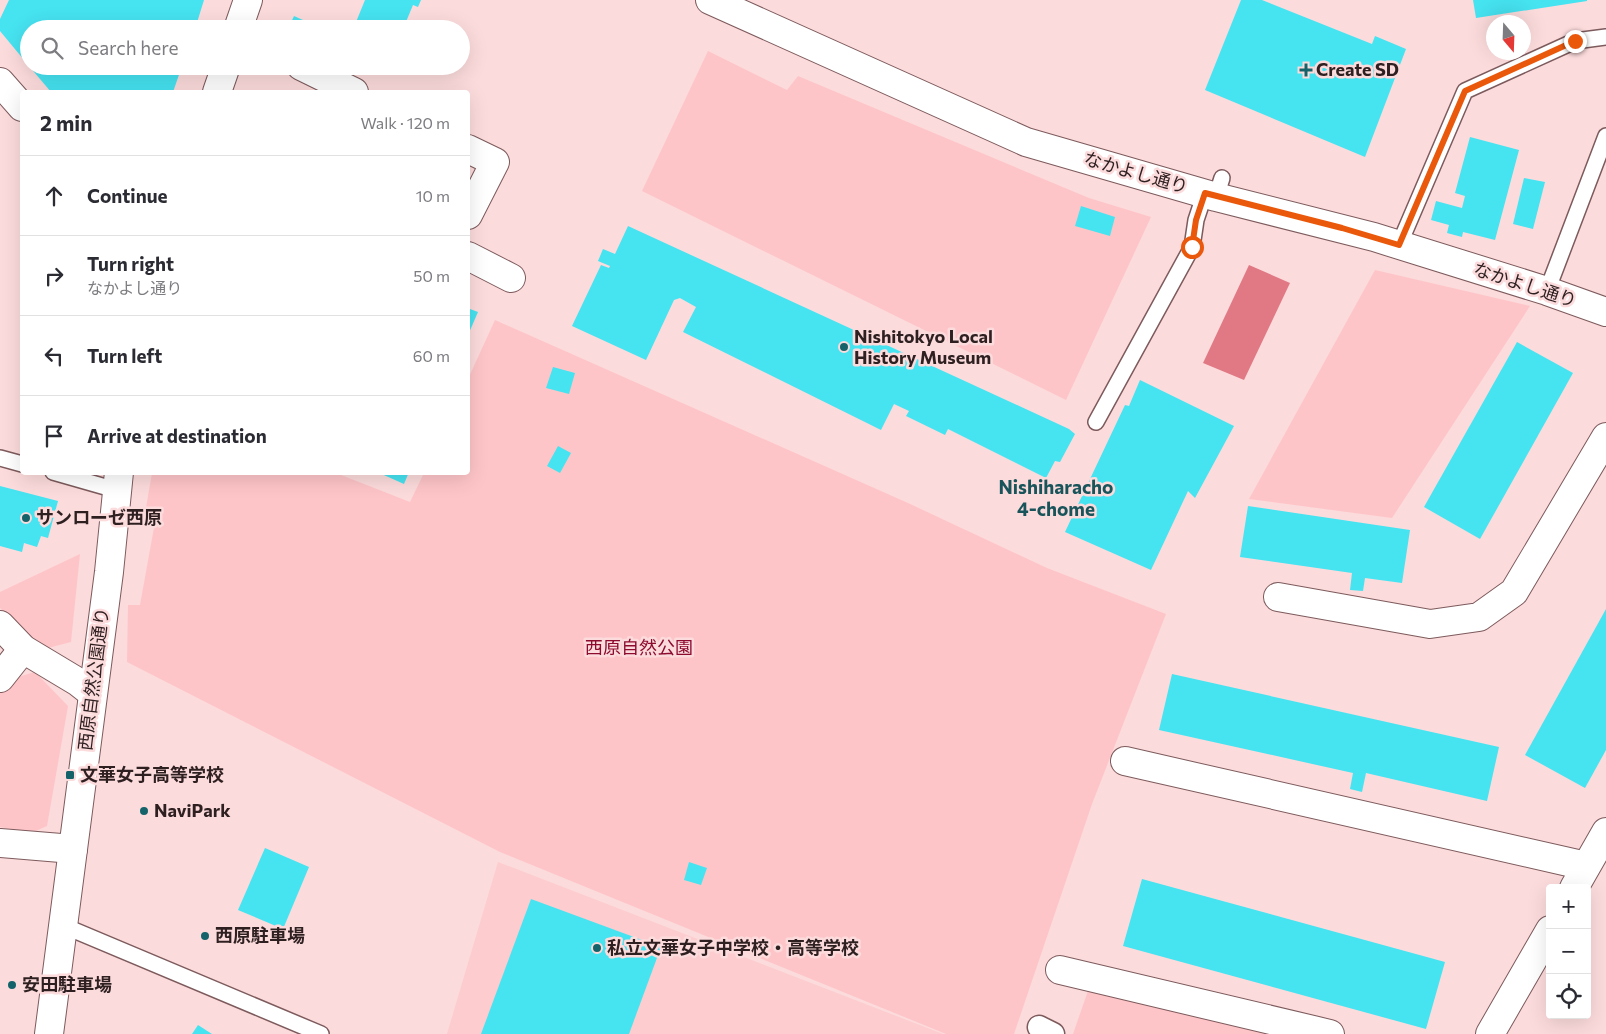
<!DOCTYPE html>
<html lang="en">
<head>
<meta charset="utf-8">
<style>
	:root { --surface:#fff; --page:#f2f2f3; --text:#2b2b33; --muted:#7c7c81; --line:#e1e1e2 }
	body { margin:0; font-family:Commissioner,"Noto Sans JP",sans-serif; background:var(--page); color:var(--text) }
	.controls { position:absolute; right:15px; bottom:15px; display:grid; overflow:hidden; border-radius:5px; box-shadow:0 5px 20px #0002 }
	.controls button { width:45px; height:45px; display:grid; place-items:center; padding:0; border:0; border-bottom:1px solid var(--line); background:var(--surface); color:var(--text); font:25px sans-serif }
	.compass { position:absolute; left:1486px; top:15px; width:45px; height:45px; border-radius:50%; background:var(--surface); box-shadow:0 5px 20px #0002; rotate:161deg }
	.stop { position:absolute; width:15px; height:15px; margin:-11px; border:4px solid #ea580c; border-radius:50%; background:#fff }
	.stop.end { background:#ea580c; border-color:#fff; box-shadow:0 1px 5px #0008 }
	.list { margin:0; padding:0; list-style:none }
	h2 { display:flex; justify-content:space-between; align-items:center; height:65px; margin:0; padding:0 20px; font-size:21px }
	h2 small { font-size:16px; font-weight:400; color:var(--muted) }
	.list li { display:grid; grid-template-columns:32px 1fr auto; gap:15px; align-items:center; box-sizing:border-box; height:80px; padding:0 20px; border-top:1px solid var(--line) }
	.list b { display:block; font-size:19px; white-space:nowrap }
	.list p { margin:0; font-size:16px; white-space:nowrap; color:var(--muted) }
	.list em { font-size:16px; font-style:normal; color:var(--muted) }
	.icon { flex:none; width:28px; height:28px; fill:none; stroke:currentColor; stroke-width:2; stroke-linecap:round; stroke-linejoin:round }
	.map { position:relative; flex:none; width:1606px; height:1034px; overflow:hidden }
	.search { position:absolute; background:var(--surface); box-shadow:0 5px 20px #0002; left:20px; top:20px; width:450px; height:55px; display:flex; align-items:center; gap:12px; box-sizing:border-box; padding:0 18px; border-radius:28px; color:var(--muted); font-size:19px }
	.panel { position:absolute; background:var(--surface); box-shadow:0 5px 20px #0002; left:20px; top:90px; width:450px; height:385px; border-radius:5px }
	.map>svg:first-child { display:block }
	.built { fill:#fdcccf }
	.green { fill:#fec5c8 }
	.water { fill:#e07984 }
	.building { fill:#46e3f1 }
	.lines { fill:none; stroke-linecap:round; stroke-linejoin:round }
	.service-casing { stroke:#7d5a5c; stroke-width:18 }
	.pedestrian-casing { stroke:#7d5a5c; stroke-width:25 }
	.minor-casing { stroke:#7d5a5c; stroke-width:30 }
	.tertiary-casing { stroke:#7d5a5c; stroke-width:30 }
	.service { stroke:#fff; stroke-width:15 }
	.pedestrian { stroke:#fff; stroke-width:22 }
	.minor { stroke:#fff; stroke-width:28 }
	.tertiary { stroke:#fff; stroke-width:28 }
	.route { stroke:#ea580c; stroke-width:6 }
	.poi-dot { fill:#14636a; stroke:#fcdbdc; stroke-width:2 }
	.labels { text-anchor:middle; stroke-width:5; stroke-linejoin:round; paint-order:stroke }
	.poi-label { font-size:18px; font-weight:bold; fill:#2e1f20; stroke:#fcdbdc; text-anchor:start }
	.street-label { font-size:18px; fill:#2e1f20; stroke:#fcdbdc }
	.park-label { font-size:18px; fill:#8c0b2f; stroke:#fcdbdc }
	.neighbourhood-label { font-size:19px; font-weight:bold; fill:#18545a; stroke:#fcdbdc }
</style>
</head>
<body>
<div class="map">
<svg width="1606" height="1034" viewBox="0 0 1606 1034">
	<rect width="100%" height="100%" fill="#fcdbdc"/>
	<path class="built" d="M498,862L943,1034H447Z"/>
	<g class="green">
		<path d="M708,51L787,90L798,76L1089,198L1151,217L1066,400L642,191Z"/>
		<path d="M1375,270L1530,306L1392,518L1249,499Z"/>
		<path d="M495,320L908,503L1047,568L1166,614L1092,804L1014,1034H946L500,852L127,662L128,605H140L155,522L144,519L152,473H336L410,502L424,473L468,472V379Z"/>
		<path d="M80,554L71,642L48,648L35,643L0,608V592Z"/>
		<path d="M35,672L68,706L47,826L31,833L0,827V693L11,679Z"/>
		<path d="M1090,985L1295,1034H1073Z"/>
	</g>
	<path class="water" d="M1249,265L1290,283L1244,380L1203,363Z"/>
	<g class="building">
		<path d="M9,0H204L195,29H29V66L0,31V19Z"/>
		<path d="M365,0H421L418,7L413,5L403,29H359L354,27Z"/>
		<path d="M1241,0H1262L1372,44L1375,36L1406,49L1365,157L1205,90Z"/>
		<path d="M1473,0H1587V1L1476,18Z"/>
		<path d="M294,16L323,29H288Z"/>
		<path d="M29,66H182L173,92H51Z"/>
		<path d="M1470,137L1519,150L1495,240L1463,232L1462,237L1447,233L1449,225L1431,220L1436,201L1462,208L1465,196L1455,193Z"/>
		<path d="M1524,178L1545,182L1533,229L1513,224Z"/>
		<path d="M1081,206L1115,217L1110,236L1075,226Z"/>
		<path d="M628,226L1069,429L1075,434L1060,462L1055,461L1046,478L948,429L945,435L906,416L909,411L894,404L881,430L683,332L696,307L680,298L674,300L646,360L572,326L601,265L609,268L610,266L598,261L603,249L615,254Z"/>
		<path d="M470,309L478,312L468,335V315Z"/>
		<path d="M1517,342L1573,373L1480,539L1424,507Z"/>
		<path d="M553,367L575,373L569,394L546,388Z"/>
		<path d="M1140,380L1234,426L1195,498L1188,491L1151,570L1065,532L1125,405L1129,406Z"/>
		<path d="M558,446L571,453L560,473L547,466Z"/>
		<path d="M377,472H409L404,484Z"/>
		<path d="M0,486L58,501L48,538L41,536L37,547L24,543L22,552L0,546Z"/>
		<path d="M1248,506L1410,530L1402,583L1365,578L1363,591L1350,590L1352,573L1240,557Z"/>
		<path d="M1606,609V750L1585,788L1525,755Z"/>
		<path d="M1172,674L1499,747L1487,801L1366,773L1362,792L1350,789L1353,773L1159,730Z"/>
		<path d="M265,848L309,867L283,929L238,910Z"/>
		<path d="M689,862L707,868L701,885L684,880Z"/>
		<path d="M1142,879L1445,962L1426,1029L1123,946Z"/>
		<path d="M531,899L661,947L629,1034H481Z"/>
		<path d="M198,1025L212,1034H192Z"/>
	</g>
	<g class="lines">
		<defs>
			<g id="service">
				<path d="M1216,197L1222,178"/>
				<path d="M1399,245L1465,91L1575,41L1606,37"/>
				<path d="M1547,291L1606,136"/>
				<path d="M1096,422L1192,247L1196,220L1205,193"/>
				<path d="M0,458L22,464"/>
				<path d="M53,472L116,490"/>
				<path d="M64,926L321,1034"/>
			</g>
			<path id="pedestrian" d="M1039,1027L1053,1034"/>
			<g id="minor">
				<path d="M301,66L354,92"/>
				<path d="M0,82L22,107"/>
				<path d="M468,149L495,162L468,215"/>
				<path d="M468,256L511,278"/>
				<path d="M1278,597L1430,624L1479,617L1514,592L1606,437"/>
				<path d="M0,625L23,649L78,682L92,693"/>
				<path d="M0,678L23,649"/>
				<path d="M1125,761L1586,866"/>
				<path d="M0,843L73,849"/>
				<path d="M1574,888L1606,832"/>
				<path d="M1060,970L1330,1034"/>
				<path d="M1490,1034L1550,930"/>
			</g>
			<g id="tertiary">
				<path d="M710,0L1026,142L1216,197L1374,237L1547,291L1606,312"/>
				<path d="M238,29L248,0"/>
				<path d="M217,92L226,66"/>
				<path d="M49,1034L109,572L119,472"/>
			</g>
		</defs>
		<use href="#service" class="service-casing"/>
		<use href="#pedestrian" class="pedestrian-casing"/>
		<use href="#minor" class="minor-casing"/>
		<use href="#tertiary" class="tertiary-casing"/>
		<use href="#service" class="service"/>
		<use href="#pedestrian" class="pedestrian"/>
		<use href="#minor" class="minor"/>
		<use href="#tertiary" class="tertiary"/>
	</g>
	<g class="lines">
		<path class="route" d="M1192,247L1196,220L1205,193L1342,228L1399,245L1465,91L1575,41"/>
	</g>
	<g class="poi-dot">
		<path d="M1303.5 62.5h5v5h5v5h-5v5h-5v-5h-5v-5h5z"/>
		<circle cx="844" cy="347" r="5"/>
		<circle cx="26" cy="518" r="5"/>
		<rect x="65" y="770" width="10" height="10" rx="2.5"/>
		<circle cx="144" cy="811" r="5"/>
		<circle cx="205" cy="936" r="5"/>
		<circle cx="597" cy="948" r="5"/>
		<circle cx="12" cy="985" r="5"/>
	</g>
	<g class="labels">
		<g class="poi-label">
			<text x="1316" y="76">Create SD</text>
			<text x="854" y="343">Nishitokyo Local<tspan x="854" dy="21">History Museum</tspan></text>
			<text x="36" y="524">サンローゼ西原</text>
			<text x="80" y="781">文華女子高等学校</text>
			<text x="154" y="817">NaviPark</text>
			<text x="215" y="942">西原駐車場</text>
			<text x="607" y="954">私立文華女子中学校・高等学校</text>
			<text x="22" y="991">安田駐車場</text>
		</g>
		<g class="street-label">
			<text transform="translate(1136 173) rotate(16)" y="6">なかよし通り</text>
			<text transform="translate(1525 285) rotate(18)" y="6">なかよし通り</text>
			<text transform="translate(94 679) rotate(-83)" y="6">西原自然公園通り</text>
		</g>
		<g class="park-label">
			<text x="639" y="654">西原自然公園</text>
		</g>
		<g class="neighbourhood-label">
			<text x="1056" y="494">Nishiharacho<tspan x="1056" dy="22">4-chome</tspan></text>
		</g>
	</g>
</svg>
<div class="controls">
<button>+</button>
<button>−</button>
<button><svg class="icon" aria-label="locate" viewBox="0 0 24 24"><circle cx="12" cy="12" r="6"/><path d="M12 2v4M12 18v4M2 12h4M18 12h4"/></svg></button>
</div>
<svg class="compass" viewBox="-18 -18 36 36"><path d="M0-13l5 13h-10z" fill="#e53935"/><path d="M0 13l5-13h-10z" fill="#7c7c81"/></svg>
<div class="stop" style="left:1192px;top:247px"></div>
<div class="stop end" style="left:1575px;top:41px"></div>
<div class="search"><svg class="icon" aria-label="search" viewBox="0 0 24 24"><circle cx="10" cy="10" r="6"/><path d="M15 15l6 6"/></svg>Search here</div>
<section class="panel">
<h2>2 min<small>Walk · 120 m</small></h2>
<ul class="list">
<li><svg class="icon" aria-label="ahead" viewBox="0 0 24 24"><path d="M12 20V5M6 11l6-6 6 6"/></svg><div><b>Continue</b></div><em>10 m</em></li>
<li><svg class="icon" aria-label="right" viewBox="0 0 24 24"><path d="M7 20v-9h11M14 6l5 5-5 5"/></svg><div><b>Turn right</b><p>なかよし通り</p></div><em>50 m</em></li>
<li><svg class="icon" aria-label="left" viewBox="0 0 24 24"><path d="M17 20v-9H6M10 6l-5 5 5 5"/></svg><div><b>Turn left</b></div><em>60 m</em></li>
<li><svg class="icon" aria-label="arrive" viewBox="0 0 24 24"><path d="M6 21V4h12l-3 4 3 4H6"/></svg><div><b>Arrive at destination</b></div></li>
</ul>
</section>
</div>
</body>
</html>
